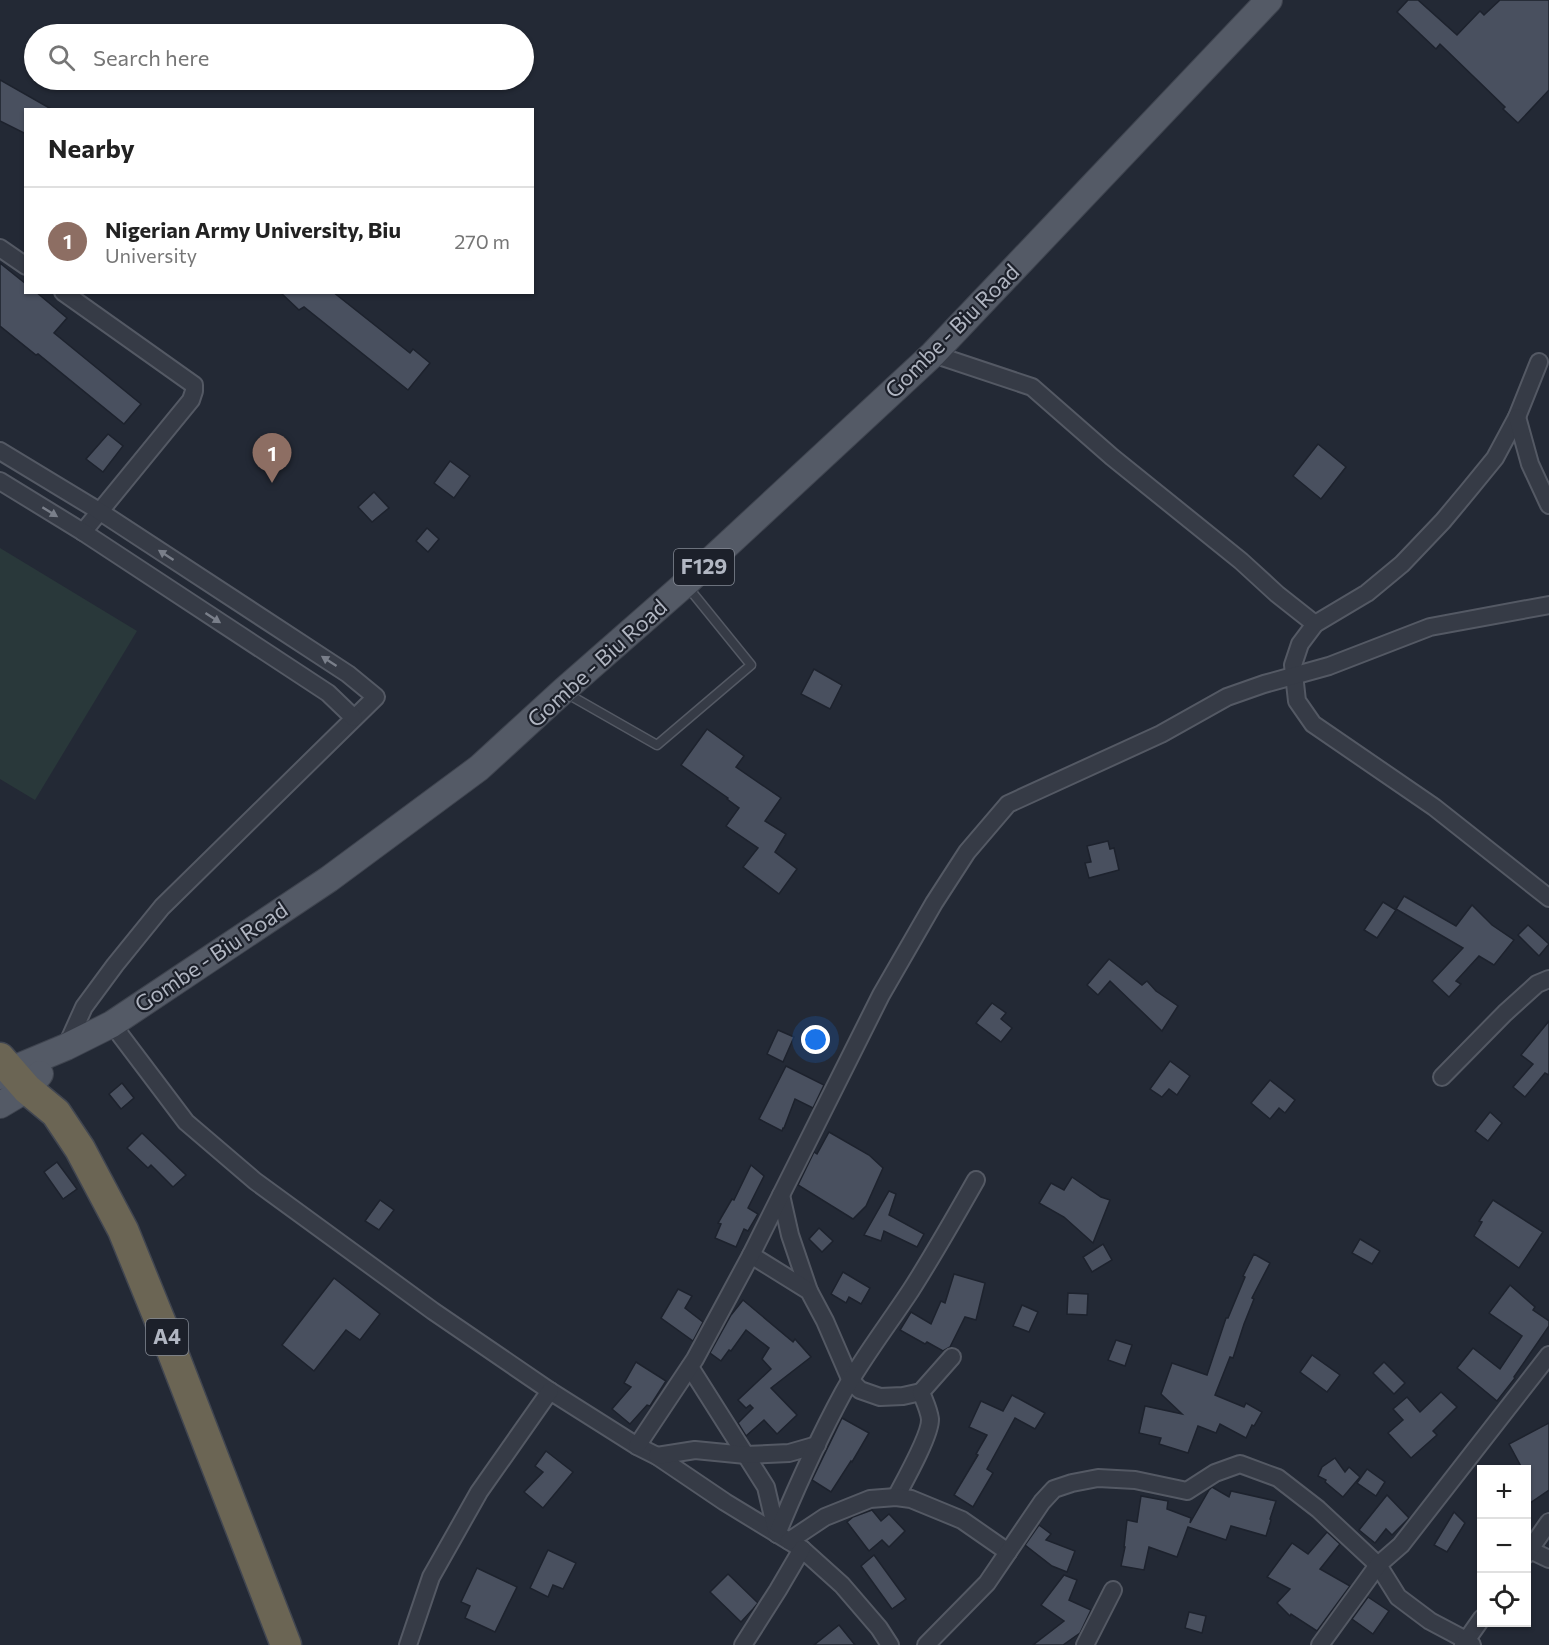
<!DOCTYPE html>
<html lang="en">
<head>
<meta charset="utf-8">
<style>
	:root { --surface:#fff; --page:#f6f6f6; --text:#222; --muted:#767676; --line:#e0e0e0; --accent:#1a73e8 }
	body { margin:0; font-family:Commissioner,sans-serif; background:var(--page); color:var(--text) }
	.controls { position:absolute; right:18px; bottom:18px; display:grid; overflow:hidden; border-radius:0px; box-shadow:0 2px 4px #0004 }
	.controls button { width:54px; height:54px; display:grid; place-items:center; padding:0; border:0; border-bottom:2px solid var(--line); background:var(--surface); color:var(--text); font:30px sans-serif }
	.you { position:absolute; left:816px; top:1040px; width:21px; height:21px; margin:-15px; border:4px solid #fff; border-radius:50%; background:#1a73e8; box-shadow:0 0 0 9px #1a73e833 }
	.badge { display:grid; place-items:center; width:39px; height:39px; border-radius:50%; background:var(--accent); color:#fff; font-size:20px; font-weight:700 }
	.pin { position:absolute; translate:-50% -50px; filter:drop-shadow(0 2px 3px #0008) }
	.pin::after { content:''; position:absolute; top:32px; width:21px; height:18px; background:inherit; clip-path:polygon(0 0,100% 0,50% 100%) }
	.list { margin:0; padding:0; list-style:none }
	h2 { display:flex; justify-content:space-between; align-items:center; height:78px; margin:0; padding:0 24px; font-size:26px }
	h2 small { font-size:20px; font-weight:400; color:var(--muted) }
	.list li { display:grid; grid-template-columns:39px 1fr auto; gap:18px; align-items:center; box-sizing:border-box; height:108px; padding:0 24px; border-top:2px solid var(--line) }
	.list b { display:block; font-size:22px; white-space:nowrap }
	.list p { margin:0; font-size:20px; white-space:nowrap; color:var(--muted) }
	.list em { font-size:20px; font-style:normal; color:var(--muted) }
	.icon { flex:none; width:33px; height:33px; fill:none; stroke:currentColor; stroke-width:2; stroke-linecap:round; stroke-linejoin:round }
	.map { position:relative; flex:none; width:1549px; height:1645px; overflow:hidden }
	.search { position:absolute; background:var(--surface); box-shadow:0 2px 4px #0004; left:24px; top:24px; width:510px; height:66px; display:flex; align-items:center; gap:15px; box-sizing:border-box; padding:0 21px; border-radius:33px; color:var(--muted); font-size:22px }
	.panel { position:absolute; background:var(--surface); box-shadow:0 2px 4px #0004; left:24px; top:108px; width:510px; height:186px; border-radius:0px }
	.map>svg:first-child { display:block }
	.green { fill:#29383a }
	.building { fill:#49505f; stroke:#1d222d; stroke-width:1.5 }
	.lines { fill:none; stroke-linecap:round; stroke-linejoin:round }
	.lane-casing { stroke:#545964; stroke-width:11 }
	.street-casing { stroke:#545964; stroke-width:20 }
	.primary-casing { stroke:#3f444f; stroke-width:28 }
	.highway-casing { stroke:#414651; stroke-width:33 }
	.lane { stroke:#363b46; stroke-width:8 }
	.street { stroke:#363b46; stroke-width:16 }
	.primary { stroke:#545a66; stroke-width:26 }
	.highway { stroke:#6b6554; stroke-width:30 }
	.oneway { fill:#7a7f8a }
	.labels { text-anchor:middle; stroke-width:4.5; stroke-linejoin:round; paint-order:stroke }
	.shield { fill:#1c202a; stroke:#848994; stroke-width:1.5 }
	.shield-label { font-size:21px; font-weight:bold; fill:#b1b6c2 }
	.street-label { font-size:22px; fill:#b1b6c2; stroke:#1c202a }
</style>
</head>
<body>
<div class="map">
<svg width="1549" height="1645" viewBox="0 0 1549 1645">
	<rect width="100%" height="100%" fill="#232935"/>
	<path class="green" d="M0,548L137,631L35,800L0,779Z"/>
	<g class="building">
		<path d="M1408,0H1418L1457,35L1480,11L1484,15L1500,0H1549V90L1518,123L1503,109L1505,107L1440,44L1436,49L1397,12Z"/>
		<path d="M0,80L53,110H26V134L0,121Z"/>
		<path d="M0,263L26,284V292H36L67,318L54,333L141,404L124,424L38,354L36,355L0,326Z"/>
		<path d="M280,292H333L410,353L413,349L430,363L408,390L304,307L299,310Z"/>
		<path d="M108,434L123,446L103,472L86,459Z"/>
		<path d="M1318,444L1346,467L1321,499L1293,476Z"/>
		<path d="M450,461L470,476L454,498L434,483Z"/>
		<path d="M374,492L389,508L372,522L358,507Z"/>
		<path d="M427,528L439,539L428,552L416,541Z"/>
		<path d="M814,669L842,685L830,709L801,694Z"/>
		<path d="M707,729L744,756L736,767L781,798L765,821L786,834L775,852L797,869L779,894L743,867L758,848L726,826L739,808L727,799L728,798L681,765Z"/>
		<path d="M1108,841L1110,849L1114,848L1119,870L1089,878L1085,863L1091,862L1087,846Z"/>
		<path d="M1404,896L1456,926L1472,905L1492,925L1514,940L1494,965L1479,956L1456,981L1461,984L1449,997L1432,981L1463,948L1396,909Z"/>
		<path d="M1383,902L1396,910L1377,938L1364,930Z"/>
		<path d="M1528,925L1549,944L1539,956L1518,935Z"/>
		<path d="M1109,959L1142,985L1147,981L1156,991L1178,1006L1162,1031L1110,981L1098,995L1087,985Z"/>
		<path d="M992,1003L1006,1013L1001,1019L1012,1028L1001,1042L976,1023Z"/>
		<path d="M1549,1021V1075L1545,1073L1525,1097L1513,1087L1533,1064L1521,1055Z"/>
		<path d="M778,1030L794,1037L783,1062L767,1054Z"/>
		<path d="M1170,1061L1190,1076L1177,1095L1169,1089L1162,1097L1150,1089Z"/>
		<path d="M786,1066L824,1085L813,1108L795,1099L784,1128H783L782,1131L759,1119Z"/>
		<path d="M1270,1080L1295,1100L1285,1113L1279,1108L1270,1119L1251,1103Z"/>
		<path d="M122,1083L134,1098L121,1109L109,1094Z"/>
		<path d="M1490,1112L1502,1123L1488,1141L1475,1131Z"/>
		<path d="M829,1132L869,1155L883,1168L866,1206L853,1219L798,1185L814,1152L817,1154Z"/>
		<path d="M142,1133L186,1175L173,1187L151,1165L148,1168L127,1148Z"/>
		<path d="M57,1162L77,1189L63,1199L44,1172Z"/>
		<path d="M751,1165L764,1176L748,1208L758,1214L748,1231L744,1229L736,1247L715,1238L721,1224L718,1223L732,1199L734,1200Z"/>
		<path d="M1072,1177L1101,1197L1110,1200L1093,1243L1064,1217L1039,1203L1051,1183L1064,1190Z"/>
		<path d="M889,1191L896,1194L889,1215L924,1234L917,1247L884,1231L881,1241L864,1235Z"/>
		<path d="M380,1200L394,1210L379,1230L365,1221Z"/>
		<path d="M1493,1200L1543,1232L1519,1268L1474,1236L1482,1222L1479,1221Z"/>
		<path d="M819,1228L833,1241L822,1252L809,1239Z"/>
		<path d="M1360,1239L1380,1251L1372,1264L1352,1253Z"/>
		<path d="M1103,1244L1112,1260L1092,1272L1083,1257Z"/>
		<path d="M1254,1254L1270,1263L1252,1298L1254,1299L1244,1324L1233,1358L1230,1357L1215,1395L1244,1407L1246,1403L1262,1412L1254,1426L1252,1425L1246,1438L1220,1424L1216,1433L1198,1426L1188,1453L1159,1444L1161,1438L1139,1433L1145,1406L1182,1414L1161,1394L1172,1363L1207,1375L1226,1318H1228L1245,1277L1243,1276Z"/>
		<path d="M843,1272L870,1288L861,1304L849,1297L846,1303L831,1294Z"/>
		<path d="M954,1274L985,1283L976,1320L965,1317L950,1347L943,1351L927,1342L925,1344L900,1330L911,1312L931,1324L941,1301L945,1303Z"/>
		<path d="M334,1278L380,1314L360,1340L346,1330L314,1371L282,1345Z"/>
		<path d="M1510,1285L1535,1307L1533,1310L1549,1321V1326L1514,1377L1515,1378L1497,1401L1457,1368L1473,1348L1500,1369L1522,1336L1489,1313Z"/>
		<path d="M678,1289L692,1296L685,1308L703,1322L693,1341L661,1318Z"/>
		<path d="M1068,1293L1088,1294L1087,1315L1067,1314Z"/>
		<path d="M743,1300L793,1342L795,1339L811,1357L771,1388L797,1415L777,1434L764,1420L746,1436L738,1423L753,1408L750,1405L746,1408L738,1400L771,1369L762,1359L769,1348L746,1330L731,1351L729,1350L721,1361L710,1353L731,1315Z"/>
		<path d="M1022,1305L1038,1312L1029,1332L1013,1326Z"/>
		<path d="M1116,1340L1132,1345L1125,1366L1108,1360Z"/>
		<path d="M1312,1355L1340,1375L1327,1392L1300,1372Z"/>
		<path d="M636,1362L666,1381L650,1406L647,1405L630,1424L612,1409L631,1387L624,1383Z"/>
		<path d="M1384,1362L1405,1383L1394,1394L1373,1373Z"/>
		<path d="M1441,1392L1457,1407L1433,1431L1437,1435L1411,1458L1388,1433L1403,1420L1393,1409L1407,1397L1420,1412Z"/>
		<path d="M1012,1395L1045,1413L1035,1429L1015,1418L987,1469L993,1473L973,1507L954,1495L978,1455L976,1454L987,1435L969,1427L981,1401L1003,1411Z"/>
		<path d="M842,1418L869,1433L852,1462L851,1461L831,1492L812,1480Z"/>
		<path d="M1549,1423V1490L1527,1505V1481L1528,1480L1527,1477V1470H1523L1509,1444Z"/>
		<path d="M546,1451L573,1472L543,1508L524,1492L543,1472L535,1466Z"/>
		<path d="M1335,1458L1345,1472L1349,1467L1360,1477L1343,1497L1325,1482L1326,1480L1318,1476L1322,1467Z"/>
		<path d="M1367,1469L1385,1482L1376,1496L1357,1483Z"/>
		<path d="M1212,1487L1229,1497L1231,1491L1276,1501L1270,1519L1271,1520L1266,1536L1231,1526L1226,1540L1188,1527L1177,1557L1149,1547L1144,1570L1121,1566L1125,1547H1124L1127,1520L1137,1522L1141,1496L1168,1501L1167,1509L1191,1518L1190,1523L1209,1490Z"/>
		<path d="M1387,1495L1409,1518L1392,1535L1386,1529L1375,1543L1359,1530Z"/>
		<path d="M872,1510L881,1521L889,1514L905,1531L889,1547L882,1540L869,1551L847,1522L853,1517Z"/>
		<path d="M1454,1512L1465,1523L1447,1552L1434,1545Z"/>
		<path d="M1039,1525L1051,1534L1046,1540L1075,1551L1067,1572L1052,1566L1025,1545Z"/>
		<path d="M1327,1532L1340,1544L1320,1569L1350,1586L1317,1631L1291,1614L1290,1616L1277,1603L1290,1589L1267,1577L1292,1543L1308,1554Z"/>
		<path d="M548,1550L576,1563L563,1589L553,1585L548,1597L530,1588Z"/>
		<path d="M874,1555L906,1599L892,1609L861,1566Z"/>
		<path d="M477,1568L517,1587L495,1632L465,1618L470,1606L461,1602Z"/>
		<path d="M728,1574L758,1603L753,1609L741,1622L710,1592Z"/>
		<path d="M1064,1575L1077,1580L1069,1600L1091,1610L1080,1633L1063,1645H1033L1064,1621L1041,1605Z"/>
		<path d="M1368,1597L1389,1611L1373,1634L1352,1619Z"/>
		<path d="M1189,1612L1206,1616L1202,1633L1185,1628Z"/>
		<path d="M839,1625L855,1645H814Z"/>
	</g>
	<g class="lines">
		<defs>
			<path id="lane" d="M566,693L657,745L751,665L687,586"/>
			<g id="street">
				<path d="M0,248L26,266"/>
				<path d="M63,292L194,385V391L191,400L83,532"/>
				<path d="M933,354L1032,387L1112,457L1241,561L1277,594L1315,624"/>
				<path d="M1539,362L1517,417L1495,458L1468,491L1443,521L1402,564L1367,593L1315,624L1300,644L1293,665L1297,701L1313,724L1434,807L1549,898"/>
				<path d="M1517,417L1530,464L1549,505"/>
				<path d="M0,451L99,511L348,674L376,697L162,907L115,965L84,1007L66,1047"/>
				<path d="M0,481L83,532L328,693L354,718"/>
				<path d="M112,1024L186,1122L255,1181L433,1311L550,1391L637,1446L657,1456L725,1502L802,1549L842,1585L879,1628L890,1645"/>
				<path d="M1442,1077L1505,1013L1537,984L1549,979"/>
				<path d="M781,1195L790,1235L809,1291"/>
				<path d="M751,1255L809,1291L825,1321L851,1381L860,1390L880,1397L903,1396L921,1392"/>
				<path d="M690,1367L766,1487L777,1534"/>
				<path d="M637,1446L695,1359L751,1255L881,995L934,903L967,852L1008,804L1161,734L1227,697L1264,684L1329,666L1430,627L1549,605"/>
				<path d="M657,1456L695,1450L746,1455L789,1453L817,1445"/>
				<path d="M896,1497C904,1482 931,1434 930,1419C929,1410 924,1400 921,1392L952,1357"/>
				<path d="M777,1534C797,1486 818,1439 843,1393C863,1357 888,1325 911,1290C934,1254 955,1217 976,1180"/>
				<path d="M789,1541L825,1517L870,1499L896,1497L911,1499L962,1520L1008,1552"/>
				<path d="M1530,1550L1549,1559"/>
				<path d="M1526,1555L1549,1522"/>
				<path d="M408,1645L431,1577L479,1492L550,1391"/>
				<path d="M743,1645L778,1590L802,1549"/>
				<path d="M926,1645L987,1583L1042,1502L1054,1489L1072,1483L1098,1478L1135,1480L1187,1491L1215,1473L1240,1464L1278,1478L1318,1509L1378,1565L1398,1597L1430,1621L1466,1640L1472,1645"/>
				<path d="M1085,1645L1113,1590"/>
				<path d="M1320,1645L1378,1565L1401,1545L1549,1355"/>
				<path d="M1463,1645L1482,1618"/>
			</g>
			<g id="primary">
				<path d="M0,1076L11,1070L66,1047L112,1024L329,879L479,768L563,691L685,584L933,354L1269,0"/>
				<path d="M0,1105L27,1089L40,1074"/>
			</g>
			<path id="highway" d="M0,1058L27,1089L56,1113L80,1149L123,1230L169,1343L286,1645"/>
		</defs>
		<use href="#lane" class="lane-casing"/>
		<use href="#street" class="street-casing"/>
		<use href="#primary" class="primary-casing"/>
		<use href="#highway" class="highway-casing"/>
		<use href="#lane" class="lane"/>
		<use href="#street" class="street"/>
		<use href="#primary" class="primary"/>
		<use href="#highway" class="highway"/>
	</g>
	<defs><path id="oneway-solid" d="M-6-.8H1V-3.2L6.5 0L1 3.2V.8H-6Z" transform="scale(1.5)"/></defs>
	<g class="oneway">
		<use href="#oneway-solid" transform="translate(50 512) rotate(32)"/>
		<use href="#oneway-solid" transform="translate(166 555) rotate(-147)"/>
		<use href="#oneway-solid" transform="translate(213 618) rotate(33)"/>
		<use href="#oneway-solid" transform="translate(329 661) rotate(-147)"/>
	</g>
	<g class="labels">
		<g class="shield">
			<rect x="674" y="549" width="60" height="36" rx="4.5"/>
			<rect x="146" y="1319" width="42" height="36" rx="4.5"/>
		</g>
		<g class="shield-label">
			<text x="704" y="574">F129</text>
			<text x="167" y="1344">A4</text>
		</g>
		<g class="street-label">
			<text transform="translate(952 331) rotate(-45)" y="8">Gombe - Biu Road</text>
			<text transform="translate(597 663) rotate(-42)" y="8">Gombe - Biu Road</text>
			<text transform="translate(211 957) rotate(-34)" y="8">Gombe - Biu Road</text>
		</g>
	</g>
</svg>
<div class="controls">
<button>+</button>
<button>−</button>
<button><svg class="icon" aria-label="locate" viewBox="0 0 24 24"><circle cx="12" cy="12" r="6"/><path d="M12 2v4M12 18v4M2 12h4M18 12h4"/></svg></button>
</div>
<div class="you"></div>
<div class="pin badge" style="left:272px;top:483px;background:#8d6e63">1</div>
<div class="search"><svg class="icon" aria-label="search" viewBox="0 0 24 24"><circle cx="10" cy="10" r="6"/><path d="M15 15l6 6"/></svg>Search here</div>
<section class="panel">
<h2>Nearby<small></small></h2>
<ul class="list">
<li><span class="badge" style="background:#8d6e63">1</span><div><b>Nigerian Army University, Biu</b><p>University</p></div><em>270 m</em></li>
</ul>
</section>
</div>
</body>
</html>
